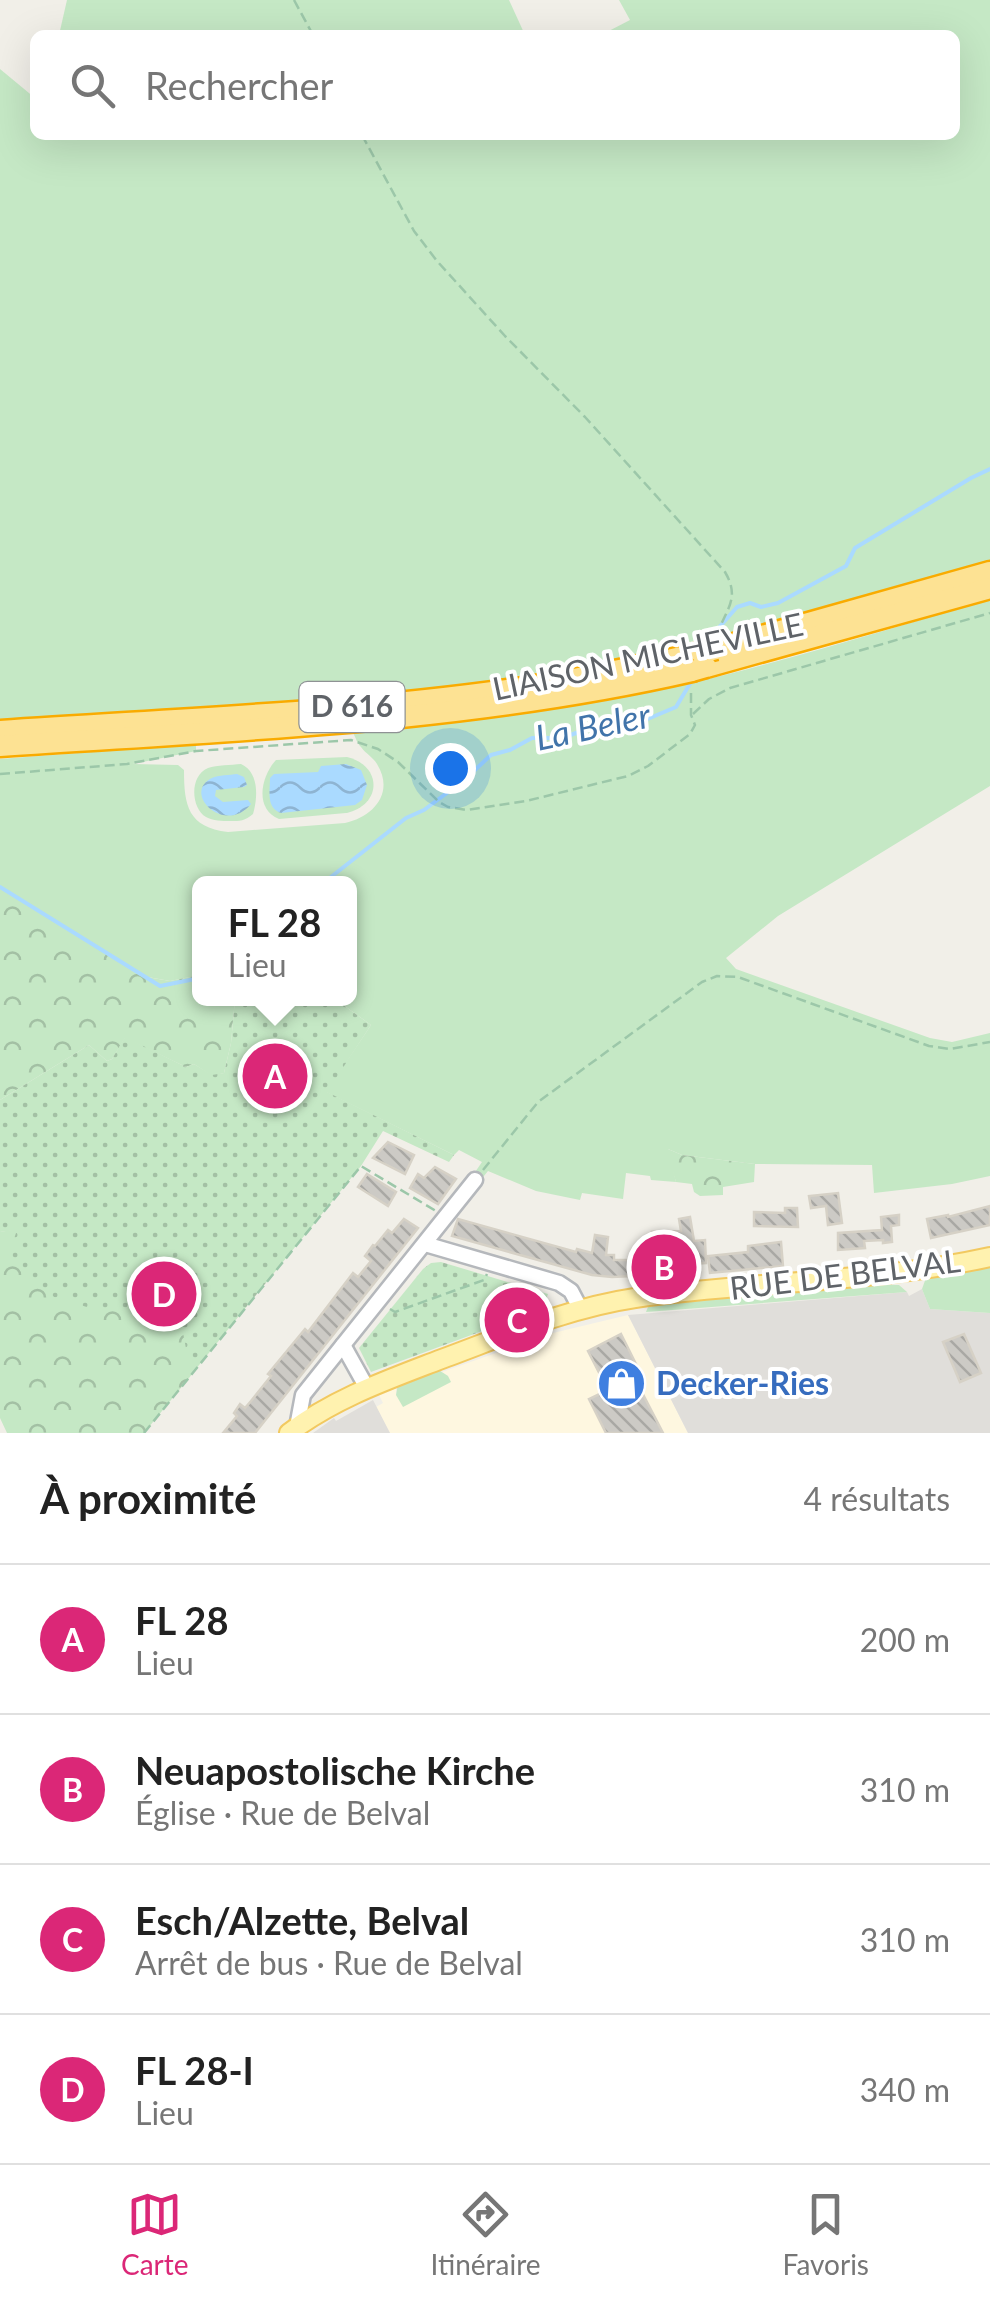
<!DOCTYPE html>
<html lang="fr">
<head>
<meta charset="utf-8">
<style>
	:root { --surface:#fff; --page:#f2f2f2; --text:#222; --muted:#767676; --line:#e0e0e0; --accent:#db2777 }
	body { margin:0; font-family:Lato,sans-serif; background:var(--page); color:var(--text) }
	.you { position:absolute; left:450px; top:768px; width:35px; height:35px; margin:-25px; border:8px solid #fff; border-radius:50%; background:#1a73e8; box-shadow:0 0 0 15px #1a73e833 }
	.badge { display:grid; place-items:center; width:65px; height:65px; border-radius:50%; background:var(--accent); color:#fff; font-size:32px; font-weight:700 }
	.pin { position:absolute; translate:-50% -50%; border:5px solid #fff; box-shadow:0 2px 10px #0006 }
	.popup { position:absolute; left:192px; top:876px; width:165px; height:130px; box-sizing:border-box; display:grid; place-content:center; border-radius:15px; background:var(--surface); filter:drop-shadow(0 2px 8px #0005); font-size:32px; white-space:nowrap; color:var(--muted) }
	.popup b { font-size:38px; color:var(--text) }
	.popup::after { content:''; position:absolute; left:50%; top:100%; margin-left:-20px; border:20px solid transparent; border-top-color:var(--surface) }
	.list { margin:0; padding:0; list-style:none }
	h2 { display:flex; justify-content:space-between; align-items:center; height:130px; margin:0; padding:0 40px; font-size:42px }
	h2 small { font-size:32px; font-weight:400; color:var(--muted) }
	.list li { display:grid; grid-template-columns:65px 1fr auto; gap:30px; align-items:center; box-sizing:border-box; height:150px; padding:0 40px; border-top:2px solid var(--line) }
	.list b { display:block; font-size:38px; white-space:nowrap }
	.list p { margin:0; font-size:32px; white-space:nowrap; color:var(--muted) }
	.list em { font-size:32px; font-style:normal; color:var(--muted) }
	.icon { flex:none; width:55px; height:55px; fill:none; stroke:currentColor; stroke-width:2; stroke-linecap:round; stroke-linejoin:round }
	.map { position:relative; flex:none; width:990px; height:1433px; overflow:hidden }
	.search { position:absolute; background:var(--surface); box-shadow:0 10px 40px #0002; left:30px; right:30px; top:30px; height:110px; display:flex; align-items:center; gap:25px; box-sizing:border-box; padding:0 35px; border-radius:15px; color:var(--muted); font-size:38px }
	.sheet { height:730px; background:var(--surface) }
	nav { display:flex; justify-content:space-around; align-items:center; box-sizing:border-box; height:140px; border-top:2px solid var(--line); background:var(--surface); font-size:28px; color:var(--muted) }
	nav a { display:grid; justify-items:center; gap:5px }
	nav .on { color:var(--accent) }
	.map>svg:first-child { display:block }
	.commercial { fill:#fef7e0 }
	.industrial { fill:#e0deda }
	.grass { fill:#c5e8c5 }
	.forest { fill:url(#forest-crowns) }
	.park { fill:url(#park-dots) }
	.water { fill:url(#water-waves) }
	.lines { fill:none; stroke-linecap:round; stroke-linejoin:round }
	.stream { stroke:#aadaff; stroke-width:4 }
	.building { fill:url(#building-back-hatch); stroke:#d6d1c6; stroke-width:2.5 }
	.minor-casing { stroke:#b5b8bc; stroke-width:19 }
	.major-casing { stroke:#f2c960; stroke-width:22 }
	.highway-casing { stroke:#f9ab00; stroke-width:25 }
	.path { stroke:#9cc7a9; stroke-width:2.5; stroke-dasharray:10 5; stroke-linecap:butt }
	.minor { stroke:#fff; stroke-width:14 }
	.major { stroke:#fff2af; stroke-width:18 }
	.highway { stroke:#fde293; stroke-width:20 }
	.highway-bridge-casing { stroke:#f9ab00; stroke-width:25; stroke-linecap:butt }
	.highway-bridge { stroke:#fde293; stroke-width:20 }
	.labels { text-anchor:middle; stroke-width:8; stroke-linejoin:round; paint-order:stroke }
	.shield { fill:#fff; stroke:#8f9295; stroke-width:2.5 }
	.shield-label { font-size:30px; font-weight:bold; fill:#5f6368 }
	.street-label { font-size:32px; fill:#5f6368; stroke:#fff }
	.shop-label { font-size:32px; font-weight:bold; fill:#366cbe; stroke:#fff; text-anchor:start }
	.water-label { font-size:35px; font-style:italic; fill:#4174aa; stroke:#fff }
</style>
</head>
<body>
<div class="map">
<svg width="990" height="1433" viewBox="0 0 990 1433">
	<defs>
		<pattern id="forest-crowns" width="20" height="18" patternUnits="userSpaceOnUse" patternTransform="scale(2.5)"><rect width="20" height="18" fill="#c5e8c5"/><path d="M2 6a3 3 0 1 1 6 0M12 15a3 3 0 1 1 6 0" fill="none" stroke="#a3c0a4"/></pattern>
		<pattern id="park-dots" width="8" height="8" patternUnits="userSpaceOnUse" patternTransform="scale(2.5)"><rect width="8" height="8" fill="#c5e8c5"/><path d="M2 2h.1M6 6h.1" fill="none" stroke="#a3c0a4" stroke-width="1.8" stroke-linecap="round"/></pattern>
		<pattern id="water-waves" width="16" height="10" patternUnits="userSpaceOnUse" patternTransform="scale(2.5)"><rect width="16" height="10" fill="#aadaff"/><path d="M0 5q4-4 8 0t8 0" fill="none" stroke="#8eb4d2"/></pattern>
		<pattern id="building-back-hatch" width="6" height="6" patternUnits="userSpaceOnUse" patternTransform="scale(2.5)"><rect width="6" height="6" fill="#cccac5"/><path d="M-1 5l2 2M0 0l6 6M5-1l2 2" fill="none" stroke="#a9a8a4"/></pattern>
	</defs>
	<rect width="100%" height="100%" fill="#f1efe8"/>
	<path class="commercial" d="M628,1315L688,1433H390L376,1407L383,1403L379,1395L396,1388V1395L448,1376L442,1372L553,1333Z"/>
	<g class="industrial">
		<path d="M922,1289L930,1309L990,1313V1433H688L628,1315L907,1292L909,1296Z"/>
		<path d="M373,1400L390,1433H313L334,1418L336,1421Z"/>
	</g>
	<g class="grass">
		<path d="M67,0H509L525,35H59Z"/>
		<path d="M619,0H990V560C818,611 646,660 468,684C313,705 156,710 0,720V69L35,98V135H955V35H601L630,20Z"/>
		<path d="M990,599V786L778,916L726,958L736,969L930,1038L952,1042L990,1033V1176L952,1184L874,1193L872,1165L755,1164L682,1155L668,1149L676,1182L651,1180L650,1176L626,1173L623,1199L582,1193L580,1200L536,1191L488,1171L479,1182L471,1178L482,1162L459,1150L454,1155L326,1092L371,1025L335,999L350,998V884H200V975L170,981L142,976L0,887V759L196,744V751L133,764L178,765L184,770C184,806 188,827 228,832L345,823C373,817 395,793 377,764C373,757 366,754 361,747C357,743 356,738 353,733C431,723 511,717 589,703C725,681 858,638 990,599Z"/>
		<path d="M347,757C383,766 382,805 346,813L279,819C254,809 261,776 276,760Z"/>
		<path d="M241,764C259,772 258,797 253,814C245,821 240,821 230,821C222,821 213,821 206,817C191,808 189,776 208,768C217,765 231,765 241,764Z"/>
		<path d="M990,1266V1313L930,1309L922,1289L927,1275L932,1278Z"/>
		<path d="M856,1284L899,1285L907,1292L646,1312L648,1307L661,1301Z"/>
		<path d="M437,1369L448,1376L451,1382L403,1407L396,1395L398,1384Z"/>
	</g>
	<g class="forest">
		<path d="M0,887L141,976L170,981L200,975V998L235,999L231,1043L224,1073L212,1076L194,1064L186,1067L125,1038L112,1059L107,1061L89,1045L0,1100Z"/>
		<path d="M668,1149L682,1155L755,1164L754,1182L723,1187V1195L700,1196L694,1192L692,1184L676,1182L671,1166L660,1162L662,1151Z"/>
		<path d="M17,1229L177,1300L198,1367L144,1433H7L0,1418V1232Z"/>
	</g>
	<g class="park">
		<path d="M235,999H335L371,1025L327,1092L454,1155L449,1162L383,1131L361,1166L191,1375L177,1301L100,1311L54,1297L8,1257L17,1230L0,1232V1100L89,1045L107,1061L112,1059L125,1037L186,1067L194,1064L212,1075L224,1073L231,1043Z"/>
		<path d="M441,1262L548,1294L545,1302L531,1313L371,1372L359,1348L423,1269L431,1263Z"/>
	</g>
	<g class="water">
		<path d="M346,764L361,770L367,785L362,800L355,805L281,813C266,808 270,791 270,778L274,774L318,772L321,766Z"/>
		<path d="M237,774L244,777L247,785L244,787L216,790L215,796L223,802L248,800L251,804C225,836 181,793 212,778C218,775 230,775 237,774Z"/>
	</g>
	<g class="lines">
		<g class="stream">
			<path d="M711,641L715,632L737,607L750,603L761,607L778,603L846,566L855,548L971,478L990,469"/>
			<path d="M322,884L406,818L424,810L463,781L491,755L510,750L532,738H562L596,726H631L676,707L694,677"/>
			<path d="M0,887L160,986L200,978"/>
		</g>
	</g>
	<g class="building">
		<path d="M388,1142L414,1155L405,1174L373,1158Z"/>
		<path d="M435,1167L456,1179L438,1204L410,1188L418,1174L424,1178Z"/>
		<path d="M367,1174L396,1192L388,1206L358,1187Z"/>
		<path d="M838,1193L842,1223L828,1225L826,1206L811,1208L809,1196Z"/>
		<path d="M990,1206V1225L931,1238L927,1219L948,1215V1217Z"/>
		<path d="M785,1208H797L798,1227L754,1226V1212L785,1213Z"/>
		<path d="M899,1215V1225L891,1226L892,1242L883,1243V1240L864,1241L865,1248L838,1250V1233L882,1230L881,1217Z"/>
		<path d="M690,1217L694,1241L705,1240L706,1263L673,1265L674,1274L612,1277L592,1275L452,1236L458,1219L576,1252L577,1249L592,1253L595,1235L608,1237L606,1255H614V1260H654L652,1232L681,1231L679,1219Z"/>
		<path d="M404,1219L418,1228L255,1433H223L237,1416L234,1413L240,1404L245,1408L251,1401L271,1376L268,1374L305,1329L308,1332L353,1273L358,1277L371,1261L365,1256L373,1245L375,1246L388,1230L392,1233Z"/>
		<path d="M781,1242L783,1266L710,1273L708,1256L748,1252V1246Z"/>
		<path d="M621,1334L641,1374L634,1377L663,1433H606L589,1399L608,1390L588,1351Z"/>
		<path d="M964,1334L981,1373L960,1382L943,1342Z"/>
	</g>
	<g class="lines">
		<defs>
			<g id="minor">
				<path d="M425,1244L559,1283L571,1291L581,1310"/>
				<path d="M343,1345L367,1388"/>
				<path d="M297,1427L303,1395L475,1180"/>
			</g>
			<path id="major" d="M289,1433C333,1399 387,1380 439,1360C502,1337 567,1308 635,1298C753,1281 873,1283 990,1257"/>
			<g id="highway">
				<path d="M716,649L990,572"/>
				<path d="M706,667L990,588"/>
				<path d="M0,731C174,719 350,713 522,688C582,679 642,665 701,653"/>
				<path d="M0,746C232,730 465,723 692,671"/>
			</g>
		</defs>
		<use href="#minor" class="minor-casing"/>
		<use href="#major" class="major-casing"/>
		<use href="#highway" class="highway-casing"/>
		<g class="path">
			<path d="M294,0L313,35"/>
			<path d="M362,135L414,231L437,261L505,336L585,417L725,572C739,596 729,606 719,629"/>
			<path d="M693,714L709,699L730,688L990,613"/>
			<path d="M0,774L127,764L196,751L351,740L378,749L398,762L439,802L448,807L467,810L526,801L628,776L648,766L690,734L695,725L691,715V689"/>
			<path d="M483,1170L538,1102L702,982L717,976L738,977L929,1046L950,1049L990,1042"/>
			<path d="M390,1309L395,1312L484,1280L487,1274"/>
			<path d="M144,1433L361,1166L436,1211"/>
		</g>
		<use href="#minor" class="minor"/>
		<use href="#major" class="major"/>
		<use href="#highway" class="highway"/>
		<defs>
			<g id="highway-bridge">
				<path d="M701,653L716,649"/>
				<path d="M692,671L706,667"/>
			</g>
		</defs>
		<use href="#highway-bridge" class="highway-bridge-casing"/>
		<use href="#highway-bridge" class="highway-bridge"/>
	</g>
	<defs>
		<symbol id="shop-disc" viewBox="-11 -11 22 22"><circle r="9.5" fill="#3f7fe0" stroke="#fff"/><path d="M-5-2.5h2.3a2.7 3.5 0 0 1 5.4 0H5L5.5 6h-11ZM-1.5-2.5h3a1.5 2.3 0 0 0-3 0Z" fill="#fff"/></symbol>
	</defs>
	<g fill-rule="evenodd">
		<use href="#shop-disc" x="594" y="1356" width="55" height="55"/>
	</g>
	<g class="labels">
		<rect class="shield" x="299.5" y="682" width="105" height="50" rx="8"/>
		<g class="shield-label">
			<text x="352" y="717">D 616</text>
		</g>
		<g class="street-label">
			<text transform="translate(648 657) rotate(-12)" y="11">LIAISON MICHEVILLE</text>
			<text transform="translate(845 1275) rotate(-7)" y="11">RUE DE BELVAL</text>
		</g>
		<g class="shop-label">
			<text x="656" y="1395">Decker-Ries</text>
		</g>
		<g class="water-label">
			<text transform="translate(593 727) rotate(-12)" y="12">La Beler</text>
		</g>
	</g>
</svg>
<div class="you"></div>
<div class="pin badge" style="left:275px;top:1076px">A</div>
<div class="popup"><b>FL 28</b>Lieu</div>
<div class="pin badge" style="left:664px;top:1267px">B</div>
<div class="pin badge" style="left:517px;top:1320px">C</div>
<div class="pin badge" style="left:164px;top:1294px">D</div>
<div class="search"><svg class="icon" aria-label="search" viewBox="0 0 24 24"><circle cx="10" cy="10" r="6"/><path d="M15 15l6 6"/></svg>Rechercher</div>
</div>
<section class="sheet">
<h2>À proximité<small>4 résultats</small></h2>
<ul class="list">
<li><span class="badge">A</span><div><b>FL 28</b><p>Lieu</p></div><em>200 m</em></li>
<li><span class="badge">B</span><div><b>Neuapostolische Kirche</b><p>Église · Rue de Belval</p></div><em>310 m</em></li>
<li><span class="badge">C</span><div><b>Esch/Alzette, Belval</b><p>Arrêt de bus · Rue de Belval</p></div><em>310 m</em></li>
<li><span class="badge">D</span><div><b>FL 28-I</b><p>Lieu</p></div><em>340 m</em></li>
</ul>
</section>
<nav>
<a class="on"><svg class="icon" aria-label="map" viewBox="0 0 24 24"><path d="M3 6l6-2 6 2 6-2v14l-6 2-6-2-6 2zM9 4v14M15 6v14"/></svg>Carte</a>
<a><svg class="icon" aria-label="directions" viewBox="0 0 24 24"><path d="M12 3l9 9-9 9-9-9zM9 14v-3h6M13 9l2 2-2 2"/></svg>Itinéraire</a>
<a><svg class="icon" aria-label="saved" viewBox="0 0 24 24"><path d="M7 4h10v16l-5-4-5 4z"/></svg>Favoris</a>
</nav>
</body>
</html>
